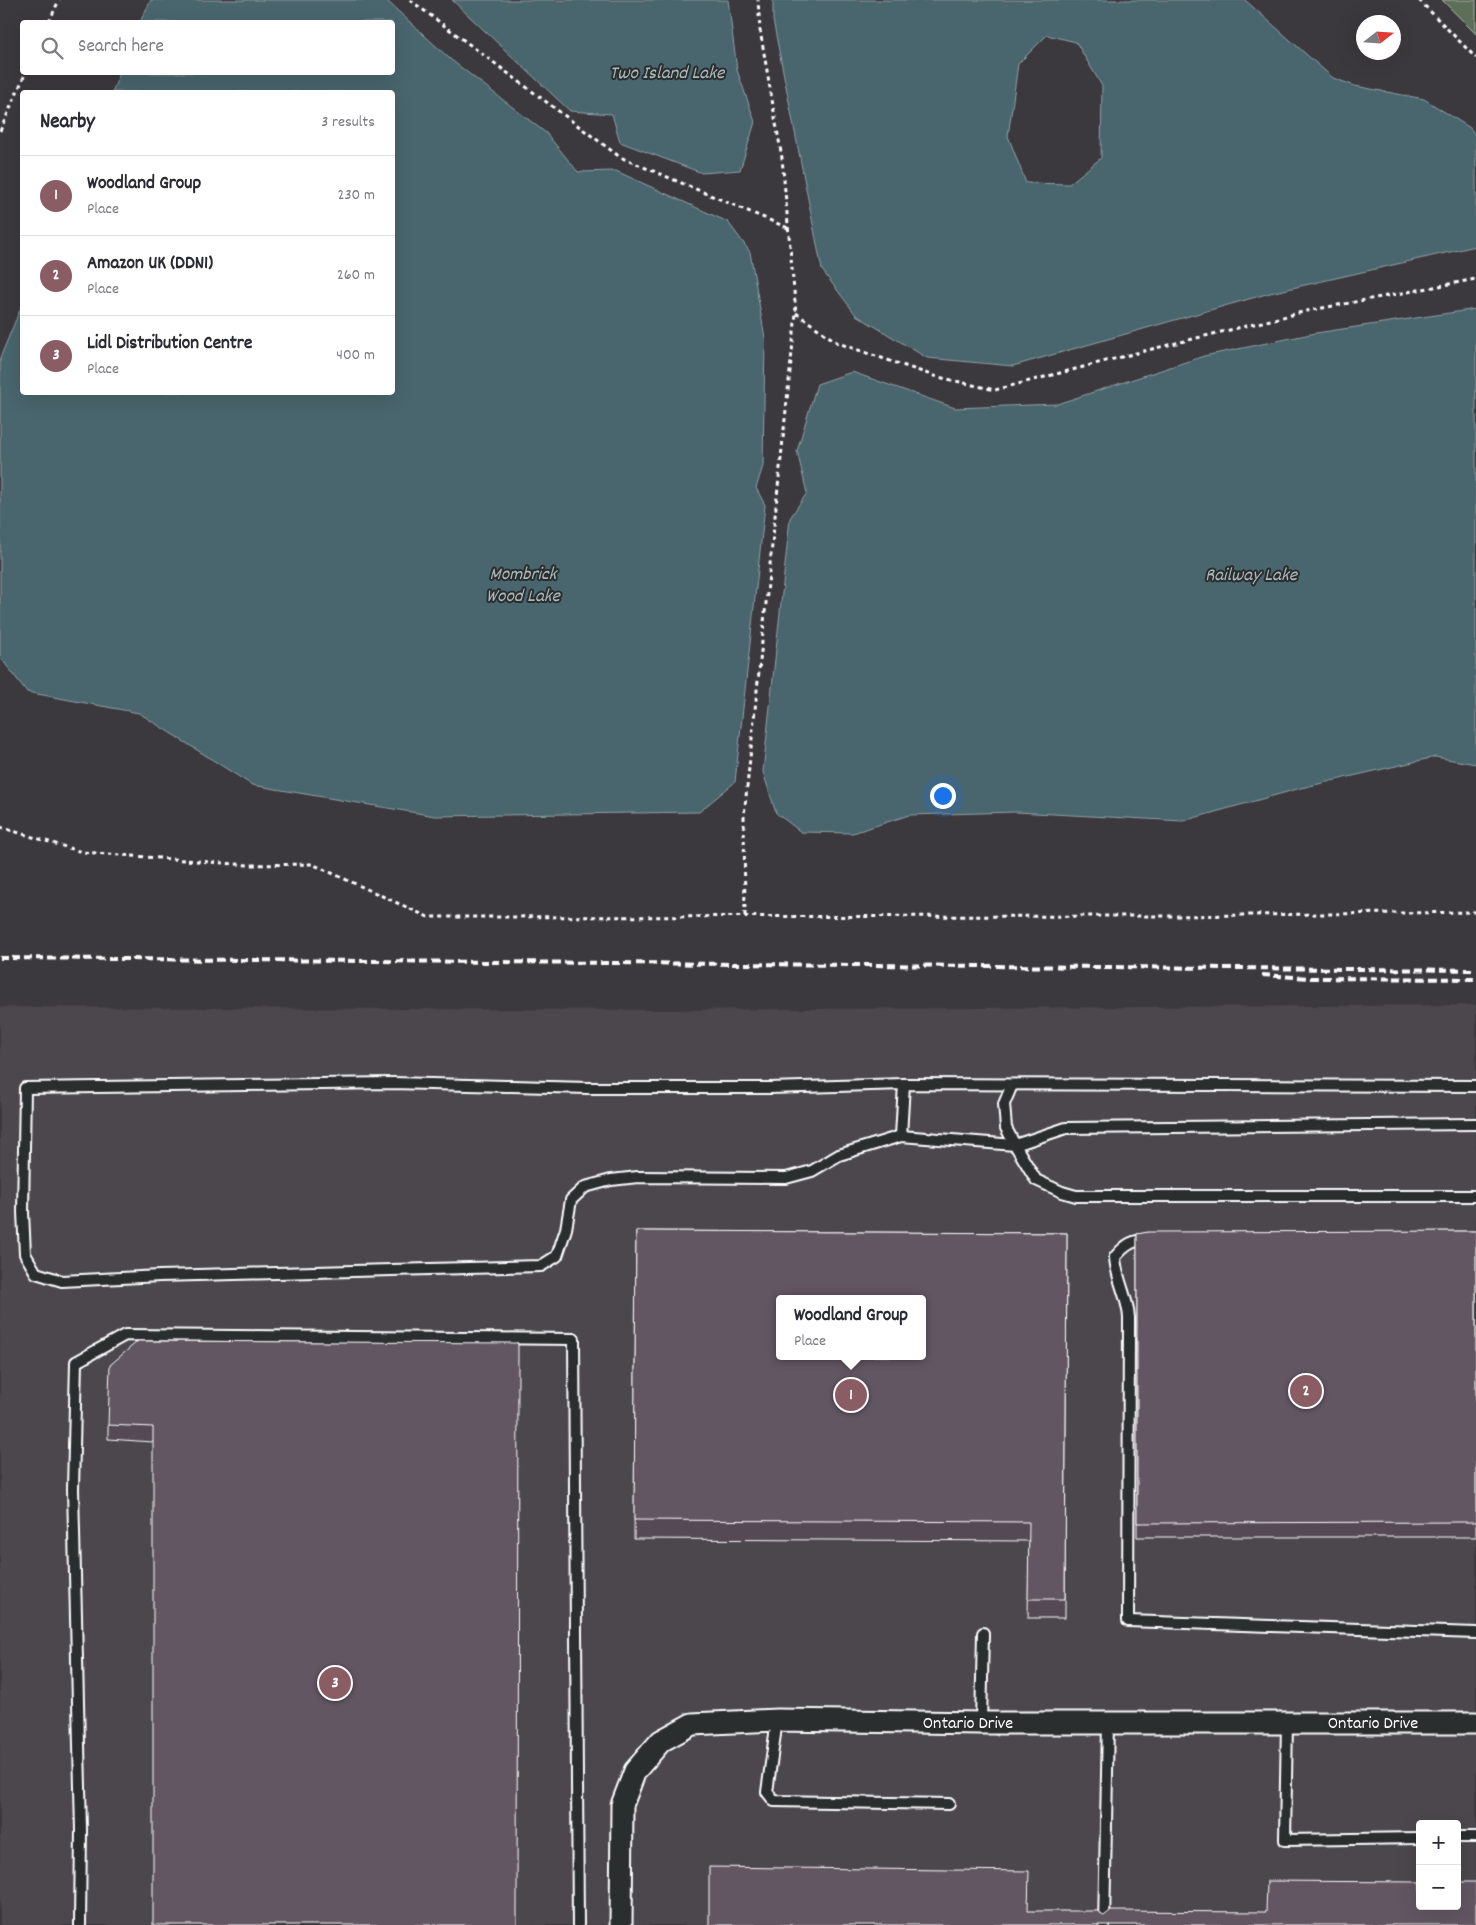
<!DOCTYPE html>
<html lang="en">
<head>
<meta charset="utf-8">
<style>
	:root { --surface:#fff; --page:#f2f2f3; --text:#2b2b33; --muted:#7c7c81; --line:#e1e1e2; --accent:#8a5d65 }
	body { margin:0; font-family:Dekko,sans-serif; background:var(--page); color:var(--text) }
	.controls { position:absolute; right:15px; bottom:15px; display:grid; overflow:hidden; border-radius:5px; box-shadow:0 5px 20px #0002 }
	.controls button { width:45px; height:45px; display:grid; place-items:center; padding:0; border:0; border-bottom:1px solid var(--line); background:var(--surface); color:var(--text); font:25px sans-serif }
	.compass { position:absolute; left:1356px; top:15px; width:45px; height:45px; border-radius:50%; background:var(--surface); box-shadow:0 5px 20px #0002; rotate:73deg }
	.you { position:absolute; left:942px; top:795px; width:18px; height:18px; margin:-12px; border:4px solid #fff; border-radius:50%; background:#1a73e8; box-shadow:0 0 0 8px #1a73e833 }
	.badge { display:grid; place-items:center; width:32px; height:32px; border-radius:50%; background:var(--accent); color:#fff; font-size:16px; font-weight:700 }
	.pin { position:absolute; translate:-50% -50%; border:2px solid #fff; box-shadow:0 1px 5px #0006 }
	.popup { position:absolute; left:776px; top:1295px; width:150px; height:65px; box-sizing:border-box; display:grid; place-content:center; border-radius:5px; background:var(--surface); filter:drop-shadow(0 1px 4px #0005); font-size:16px; white-space:nowrap; color:var(--muted) }
	.popup b { font-size:19px; color:var(--text) }
	.popup::after { content:''; position:absolute; left:50%; top:100%; margin-left:-10px; border:10px solid transparent; border-top-color:var(--surface) }
	.list { margin:0; padding:0; list-style:none }
	h2 { display:flex; justify-content:space-between; align-items:center; height:65px; margin:0; padding:0 20px; font-size:21px }
	h2 small { font-size:16px; font-weight:400; color:var(--muted) }
	.list li { display:grid; grid-template-columns:32px 1fr auto; gap:15px; align-items:center; box-sizing:border-box; height:80px; padding:0 20px; border-top:1px solid var(--line) }
	.list b { display:block; font-size:19px; white-space:nowrap }
	.list p { margin:0; font-size:16px; white-space:nowrap; color:var(--muted) }
	.list em { font-size:16px; font-style:normal; color:var(--muted) }
	.icon { flex:none; width:28px; height:28px; fill:none; stroke:currentColor; stroke-width:2; stroke-linecap:round; stroke-linejoin:round }
	.map { position:relative; flex:none; width:1476px; height:1925px; overflow:hidden }
	.search { position:absolute; background:var(--surface); box-shadow:0 5px 20px #0002; left:20px; top:20px; width:375px; height:55px; display:flex; align-items:center; gap:12px; box-sizing:border-box; padding:0 18px; border-radius:5px; color:var(--muted); font-size:19px }
	.panel { position:absolute; background:var(--surface); box-shadow:0 5px 20px #0002; left:20px; top:90px; width:375px; height:305px; border-radius:5px }
	.map>svg:first-child { display:block }
	.built { fill:#4b464d; fill-rule:evenodd }
	.green { fill:#5c7059; stroke:#aeb8ac }
	.water { fill:#49656d; stroke:#92a3a7; fill-rule:evenodd }
	.lines { fill:none; stroke-linecap:round; stroke-linejoin:round }
	.service-casing { stroke:#fff; stroke-width:14 }
	.minor-casing { stroke:#fff; stroke-width:25 }
	.path { stroke:#fff; stroke-width:3; stroke-dasharray:4 4; stroke-linecap:butt }
	.service { stroke:#2a2d2e; stroke-width:10 }
	.minor { stroke:#2a2d2e; stroke-width:21 }
	.rail { stroke:#fff; stroke-width:4; stroke-dasharray:8 4; stroke-linecap:butt }
	.wall { fill:#544a56; stroke:#fff }
	.building { fill:#625664; stroke:#fff; fill-rule:evenodd }
	.labels { text-anchor:middle; stroke-width:4; stroke-linejoin:round; paint-order:stroke }
	.street-label { font-size:18px; fill:#fff; stroke:#2a2d2e }
	.water-label { font-size:19px; font-style:italic; fill:#adbabd; stroke:#2a2d2e }
</style>
</head>
<body>
<div class="map">
<svg width="1476" height="1925" viewBox="0 0 1476 1925">
	<rect width="100%" height="100%" fill="#3b393e"/>
	<filter id="ink" filterUnits="userSpaceOnUse"><feTurbulence type="fractalNoise" baseFrequency=".02" numOctaves="2"/><feDisplacementMap in="SourceGraphic" scale="10" xChannelSelector="R" yChannelSelector="G"/><feConvolveMatrix kernelMatrix="1 2 1 2 8 2 1 2 1" color-interpolation-filters="sRGB"/></filter>
	<g filter="url(#ink)">
		<path class="built" d="M1476,1005V1925H0V1007L647,1010ZM780,1299H922V1356H780ZM1420,1824H1457V1906H1420Z"/>
		<path class="green" d="M1442,0H1476V34Z"/>
		<g class="water">
			<path d="M151,0H386L450,59L546,133L578,172L616,171L728,222L750,252L765,338L763,466L756,488L765,505L735,782L699,812L435,816L252,785L139,713L27,692L0,657V358L22,305V392H392V92H112L120,73L392,72V22H140Z"/>
			<path d="M452,0H728L737,70L755,122L740,170L702,173L620,142L612,114L570,111Z"/>
			<path d="M773,0H1245L1333,78L1355,86L1424,99L1470,128L1476,136V246L1270,293L1013,366L927,358L856,315L822,270L773,20ZM1047,35L1076,42L1102,86L1101,158L1069,184L1026,183L1008,136L1018,64Z"/>
			<path d="M1476,309V764L1435,757L1301,788L1183,821L1016,812L909,815L853,833L801,832L776,813L763,772L790,518L807,493L797,451L817,384L852,372L955,408L1057,404L1204,356L1316,333Z"/>
		</g>
		<g class="lines">
			<defs>
				<g id="service">
					<path d="M1012,1085L1004,1104L1006,1128L1015,1145L1036,1180L1062,1192L1076,1196H1476"/>
					<path d="M1476,1086L904,1084L770,1088H588L393,1083L25,1088L23,1212L25,1254L36,1273L62,1281L160,1276L541,1266L557,1256L566,1229L571,1200L585,1187L611,1180L638,1177L786,1178L812,1171L839,1155L901,1136L1015,1145L1066,1128L1476,1124"/>
					<path d="M901,1136L904,1084"/>
					<path d="M1150,1239C1133,1240 1126,1244 1115,1257C1116,1279 1128,1297 1129,1318L1128,1621L1476,1633"/>
					<path d="M777,1720L767,1792L774,1801L949,1804"/>
					<path d="M1287,1722L1285,1840L1420,1838"/>
					<path d="M981,1723L983,1633"/>
					<path d="M1457,1837H1476"/>
					<path d="M80,1925L81,1830L73,1489L76,1362L125,1335L574,1339L578,1925"/>
					<path d="M1104,1925L1108,1723"/>
				</g>
				<path id="minor" d="M621,1925L622,1805L635,1771L661,1741L692,1724L777,1720L981,1723H1476"/>
			</defs>
			<use href="#service" class="service-casing"/>
			<use href="#minor" class="minor-casing"/>
			<g class="path">
				<path d="M410,0L620,157L788,228"/>
				<path d="M1419,0L1476,58"/>
				<path d="M49,22L59,0"/>
				<path d="M0,131L26,72"/>
				<path d="M796,313L838,343L934,376L995,390L1152,349L1307,311L1476,279"/>
				<path d="M0,827L82,852L248,865L312,864L428,917L1172,916L1476,912"/>
				<path d="M745,916L744,816L796,313L782,158L760,30L758,0"/>
			</g>
			<use href="#service" class="service"/>
			<use href="#minor" class="minor"/>
			<g class="rail">
				<path d="M0,958L1476,970"/>
				<path d="M1262,975L1311,978L1476,979"/>
			</g>
		</g>
		<g class="wall">
			<path d="M636,1231L1067,1233L1065,1618H1028L1029,1541L634,1539Z"/>
			<path d="M1476,1231V1537H1137V1234Z"/>
			<path d="M518,1343L153,1442L108,1439V1425Z"/>
		</g>
		<g class="building">
			<path d="M636,1231L1067,1233L1065,1599H1028L1029,1522L634,1520ZM780,1299H922V1356H780Z"/>
			<path d="M1476,1231V1522L1137,1523V1234L1148,1232Z"/>
			<path d="M138,1341L518,1343L517,1925H153V1427L108,1425L110,1365Z"/>
			<path d="M709,1867L1029,1871L1028,1911H1098L1100,1914L1104,1916L1110,1911L1266,1912L1267,1881L1420,1882V1906H1457V1882H1476V1925H709Z"/>
		</g>
	</g>
	<g class="labels">
		<g class="street-label">
			<text x="968" y="1728">Ontario Drive</text>
			<text x="1373" y="1728">Ontario Drive</text>
		</g>
		<g class="water-label">
			<text x="667" y="78">Two Island Lake</text>
			<text x="523" y="579">Mombrick<tspan x="523" dy="22">Wood Lake</tspan></text>
			<text x="1251" y="580">Railway Lake</text>
		</g>
	</g>
</svg>
<div class="controls">
<button>+</button>
<button>−</button>
</div>
<svg class="compass" viewBox="-18 -18 36 36"><path d="M0-13l5 13h-10z" fill="#e53935"/><path d="M0 13l5-13h-10z" fill="#7c7c81"/></svg>
<div class="you"></div>
<div class="pin badge" style="left:851px;top:1395px">1</div>
<div class="popup"><b>Woodland Group</b>Place</div>
<div class="pin badge" style="left:1306px;top:1391px">2</div>
<div class="pin badge" style="left:335px;top:1683px">3</div>
<div class="search"><svg class="icon" aria-label="search" viewBox="0 0 24 24"><circle cx="10" cy="10" r="6"/><path d="M15 15l6 6"/></svg>Search here</div>
<section class="panel">
<h2>Nearby<small>3 results</small></h2>
<ul class="list">
<li><span class="badge">1</span><div><b>Woodland Group</b><p>Place</p></div><em>230 m</em></li>
<li><span class="badge">2</span><div><b>Amazon UK (DDN1)</b><p>Place</p></div><em>260 m</em></li>
<li><span class="badge">3</span><div><b>Lidl Distribution Centre</b><p>Place</p></div><em>400 m</em></li>
</ul>
</section>
</div>
</body>
</html>
